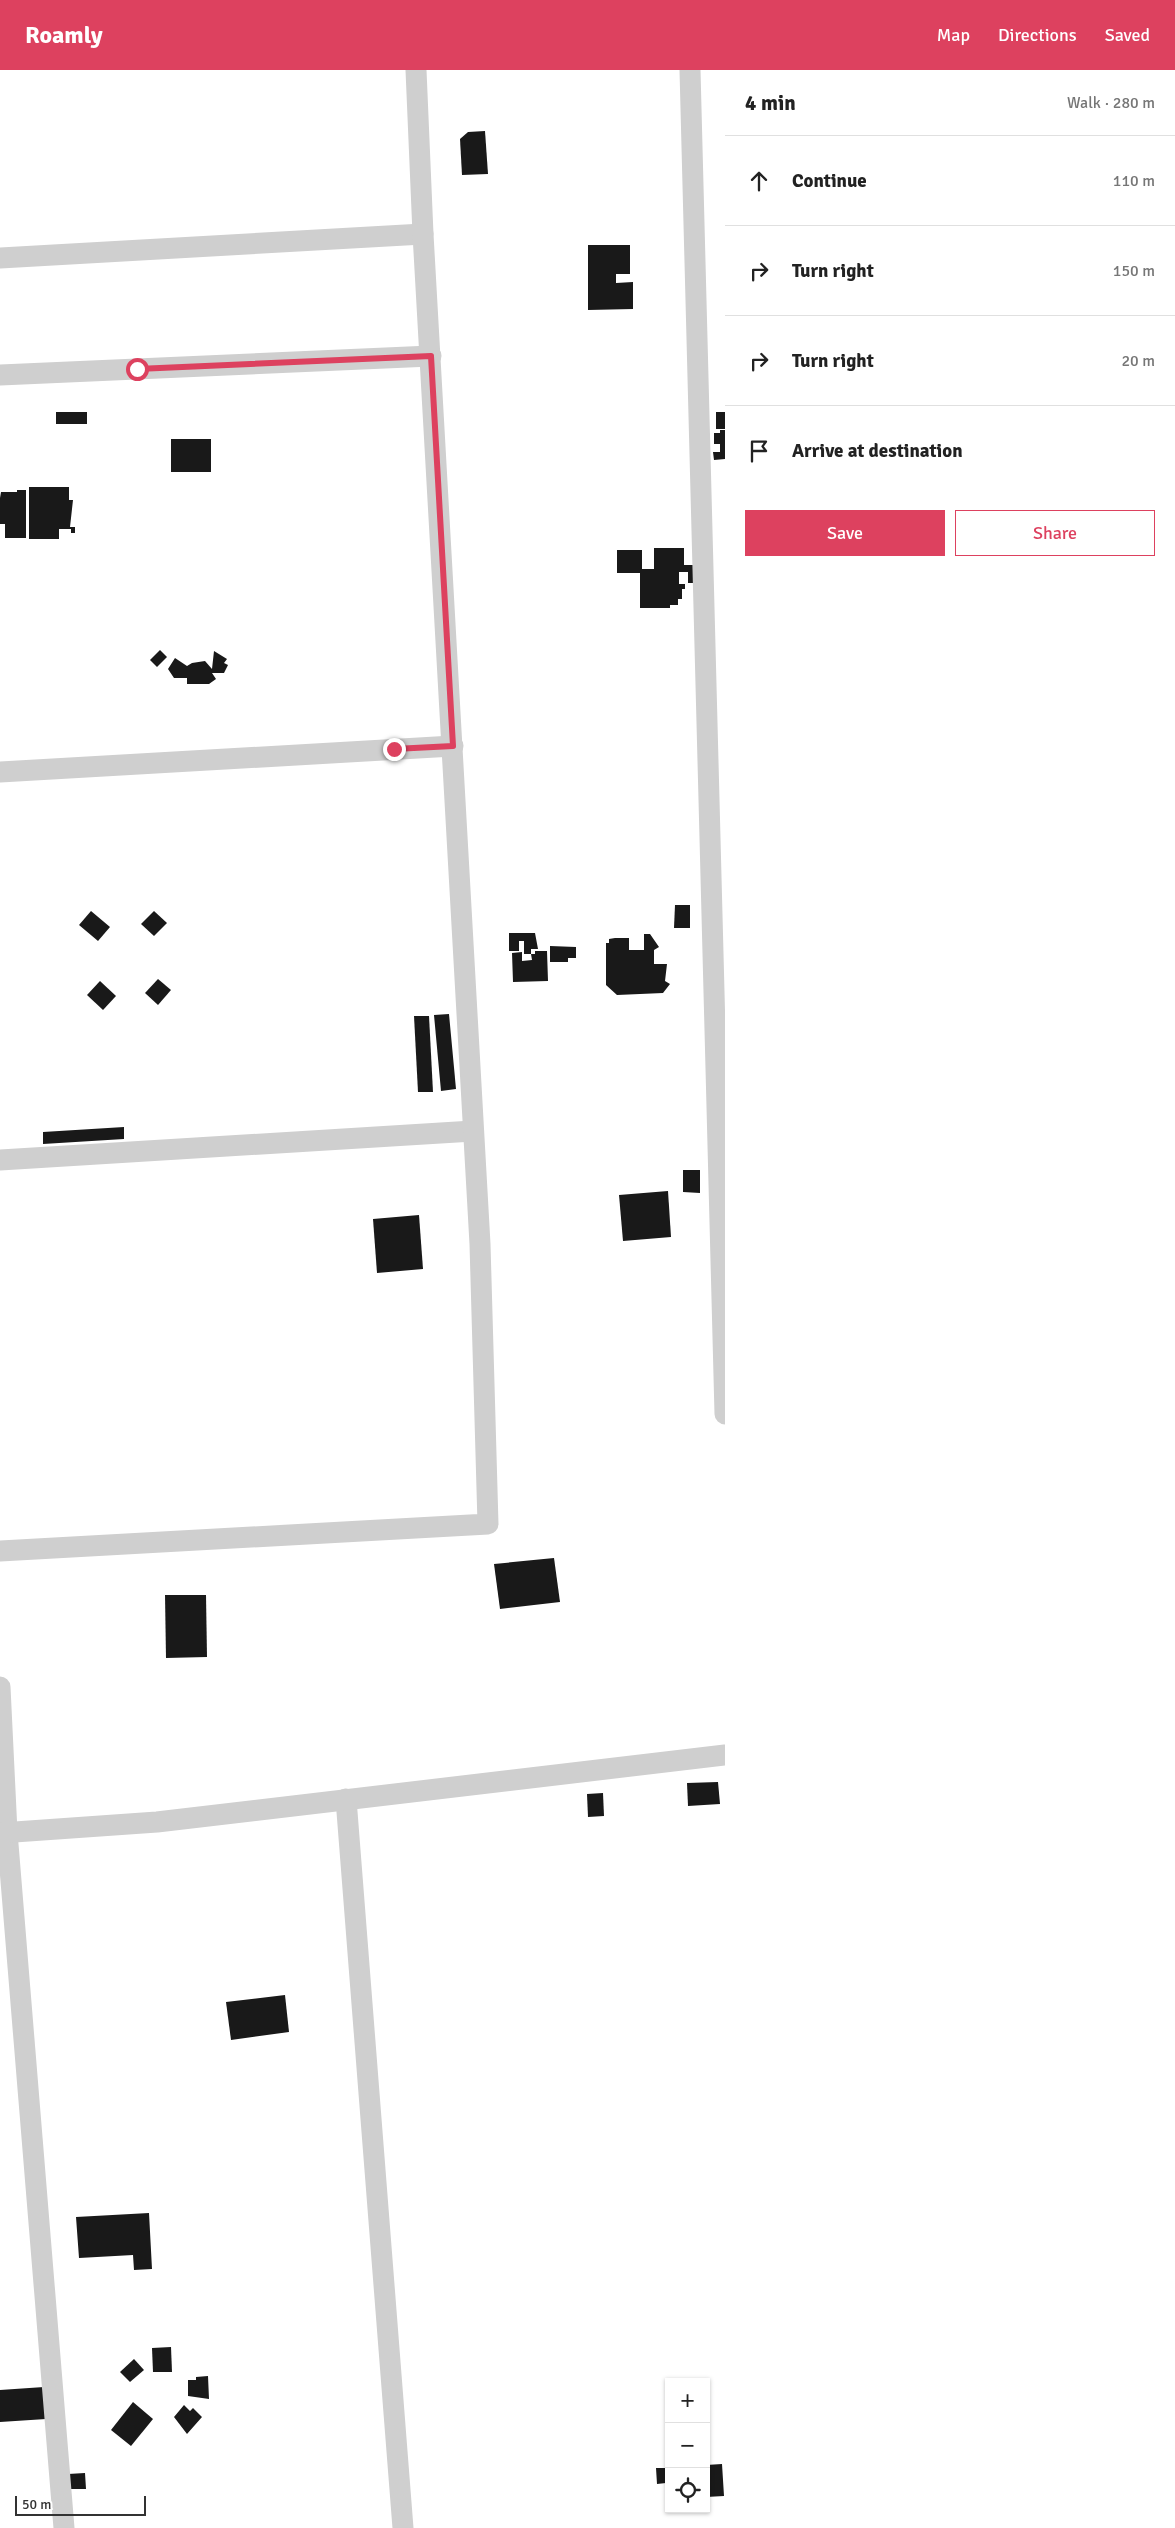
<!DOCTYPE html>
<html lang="en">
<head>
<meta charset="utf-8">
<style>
	:root { --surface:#fff; --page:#f2f2f2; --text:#222; --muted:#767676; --line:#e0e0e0; --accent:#dd415f }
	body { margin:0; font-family:Signika,sans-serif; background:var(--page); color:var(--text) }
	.controls { position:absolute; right:15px; bottom:15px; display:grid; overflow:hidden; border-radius:0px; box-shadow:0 1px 4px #0004 }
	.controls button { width:45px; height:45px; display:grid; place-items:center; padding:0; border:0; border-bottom:1px solid var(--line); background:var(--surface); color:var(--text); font:25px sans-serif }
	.scale { position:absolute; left:15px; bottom:12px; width:131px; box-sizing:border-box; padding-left:5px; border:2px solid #323232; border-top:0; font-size:14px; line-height:18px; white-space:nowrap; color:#323232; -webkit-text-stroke:4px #fff; paint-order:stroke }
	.stop { position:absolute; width:15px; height:15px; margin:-11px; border:4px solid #dd415f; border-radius:50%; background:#fff }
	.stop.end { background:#dd415f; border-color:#fff; box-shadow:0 1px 5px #0008 }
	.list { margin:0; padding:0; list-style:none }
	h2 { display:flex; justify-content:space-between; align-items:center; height:65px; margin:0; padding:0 20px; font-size:21px }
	h2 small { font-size:16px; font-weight:400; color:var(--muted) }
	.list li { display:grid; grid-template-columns:32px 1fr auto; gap:15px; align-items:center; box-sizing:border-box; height:90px; padding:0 20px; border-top:1px solid var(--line) }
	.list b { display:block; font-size:19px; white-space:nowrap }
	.list em { font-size:16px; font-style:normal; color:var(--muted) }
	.actions { display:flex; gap:10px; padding:15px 20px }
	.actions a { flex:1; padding:11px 0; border:1px solid var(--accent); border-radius:0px; text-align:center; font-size:18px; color:var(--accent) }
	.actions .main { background:var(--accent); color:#fff }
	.icon { flex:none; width:28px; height:28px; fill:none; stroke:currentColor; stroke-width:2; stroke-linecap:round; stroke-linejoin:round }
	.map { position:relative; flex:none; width:725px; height:2458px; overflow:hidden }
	header { display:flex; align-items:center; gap:30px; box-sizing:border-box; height:70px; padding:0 25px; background:var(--accent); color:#fff }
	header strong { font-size:24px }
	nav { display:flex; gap:28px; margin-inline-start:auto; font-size:18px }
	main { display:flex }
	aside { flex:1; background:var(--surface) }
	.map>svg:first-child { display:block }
	.building { fill:#191919 }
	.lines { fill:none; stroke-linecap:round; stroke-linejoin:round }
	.minor { stroke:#cfcfcf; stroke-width:21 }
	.route { stroke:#dd415f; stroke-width:6 }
</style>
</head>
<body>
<header>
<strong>Roamly</strong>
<nav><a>Map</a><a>Directions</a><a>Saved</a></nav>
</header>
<main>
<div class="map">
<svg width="725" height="2458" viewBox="0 0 725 2458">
	<rect width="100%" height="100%" fill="#fff"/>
	<g class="building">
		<path d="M485,61L488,104L462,105L460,69L468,62Z"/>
		<path d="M588,175H630V204H616V213L633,212V239L588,240Z"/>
		<rect x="56" y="342" width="31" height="12"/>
		<rect x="716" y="342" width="9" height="17"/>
		<path d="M720,360H725V389L714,390L713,382H720V374H714V363H720Z"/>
		<rect x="171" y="369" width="40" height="33"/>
		<path d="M29,417H69V430H73L70,457H75V463H71V459H59V469H29Z"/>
		<path d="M17,420H26V468H5V454H0V428L1,422H17Z"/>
		<path d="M654,478H684V495H695V513H688V502H679V514H685V519H682V529H678V535H670V538H640V503H617V480H642V499H654Z"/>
		<path d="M160,580L167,587L157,597L150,590Z"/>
		<path d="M214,581L227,589L224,593L228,595L224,603H212L216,609L209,614H187V608H174L168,599L175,588L187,596L192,593L205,591L212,599Z"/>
		<path d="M675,835H690V858H674Z"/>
		<path d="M91,841L110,857L98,871L79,855Z"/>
		<path d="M154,841L167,853L154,866L141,854Z"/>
		<path d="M509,863H535L538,879H531V884H535V881H547L548,911L513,912L512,883L522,882V891L532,890L531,884H524V871H519V881H509Z"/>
		<path d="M644,864H650L659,877L654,880V894H667L665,911L670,914L663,923L617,925L606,915V873H609V869L615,868H629V880H644Z"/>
		<path d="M550,876L576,877V888H568V892H550Z"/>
		<path d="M158,909L171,920L158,935L145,923Z"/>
		<path d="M100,911L116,926L103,940L87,925Z"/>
		<path d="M449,944L456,1019L441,1021L434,945Z"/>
		<path d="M414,946H429L433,1022H418Z"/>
		<path d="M124,1057V1069L43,1074V1062Z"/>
		<path d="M683,1100H700V1123L683,1122Z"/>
		<path d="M668,1121L671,1167L623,1171L619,1125Z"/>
		<path d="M419,1145L423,1199L377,1203L373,1149Z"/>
		<path d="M554,1488L560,1532L500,1539L494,1494Z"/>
		<path d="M165,1525H206L207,1587L166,1588Z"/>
		<path d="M718,1712L720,1734L688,1736L687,1713Z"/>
		<path d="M603,1723L604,1746L588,1747L587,1724Z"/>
		<path d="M285,1925L289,1962L231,1970L226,1932Z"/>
		<path d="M149,2143L152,2199L134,2200L133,2185L79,2188L76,2147Z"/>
		<path d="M171,2277L172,2302H153L152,2278Z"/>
		<path d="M134,2289L144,2300L130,2312L120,2302Z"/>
		<path d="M208,2306L209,2329L188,2326V2310H196V2307Z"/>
		<path d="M44,2317L46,2349L0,2352V2320Z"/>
		<path d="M133,2332L153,2349L131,2376L111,2360Z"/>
		<path d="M184,2335L190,2341L193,2338L202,2347L187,2364L174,2347Z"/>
		<path d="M722,2394L724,2426L706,2427V2395Z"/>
		<path d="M656,2398H669V2429H667L666,2413L657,2414Z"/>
		<path d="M85,2403L86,2419H68V2404Z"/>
	</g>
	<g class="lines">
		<g class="minor">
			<path d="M690,0L725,1344"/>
			<path d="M0,188L423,164"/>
			<path d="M0,305L431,286"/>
			<path d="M0,702L453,676"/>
			<path d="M0,1090L473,1061"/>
			<path d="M0,1481L488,1454L480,1174L423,164L416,0"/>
			<path d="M0,1617L7,1762L64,2458"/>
			<path d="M346,1729L403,2458"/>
			<path d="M0,1763L157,1752L725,1685"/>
		</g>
	</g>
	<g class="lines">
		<path class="route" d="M137,299L431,286L453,676L394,679"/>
	</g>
</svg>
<div class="controls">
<button>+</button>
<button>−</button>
<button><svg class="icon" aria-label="locate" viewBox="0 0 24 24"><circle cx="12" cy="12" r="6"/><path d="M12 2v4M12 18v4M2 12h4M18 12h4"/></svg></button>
</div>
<div class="scale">50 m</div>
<div class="stop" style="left:137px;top:299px"></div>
<div class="stop end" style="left:394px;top:679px"></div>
</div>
<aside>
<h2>4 min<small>Walk · 280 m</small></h2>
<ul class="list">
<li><svg class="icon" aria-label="ahead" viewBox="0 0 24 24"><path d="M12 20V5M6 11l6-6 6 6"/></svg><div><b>Continue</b></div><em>110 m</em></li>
<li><svg class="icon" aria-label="right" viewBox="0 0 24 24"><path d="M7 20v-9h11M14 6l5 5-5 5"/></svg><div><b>Turn right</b></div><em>150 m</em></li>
<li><svg class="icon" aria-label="right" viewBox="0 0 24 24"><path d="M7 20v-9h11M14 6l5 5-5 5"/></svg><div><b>Turn right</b></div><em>20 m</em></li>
<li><svg class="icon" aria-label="arrive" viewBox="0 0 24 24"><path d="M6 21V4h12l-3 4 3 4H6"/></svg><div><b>Arrive at destination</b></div></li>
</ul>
<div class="actions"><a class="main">Save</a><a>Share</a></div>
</aside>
</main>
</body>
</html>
